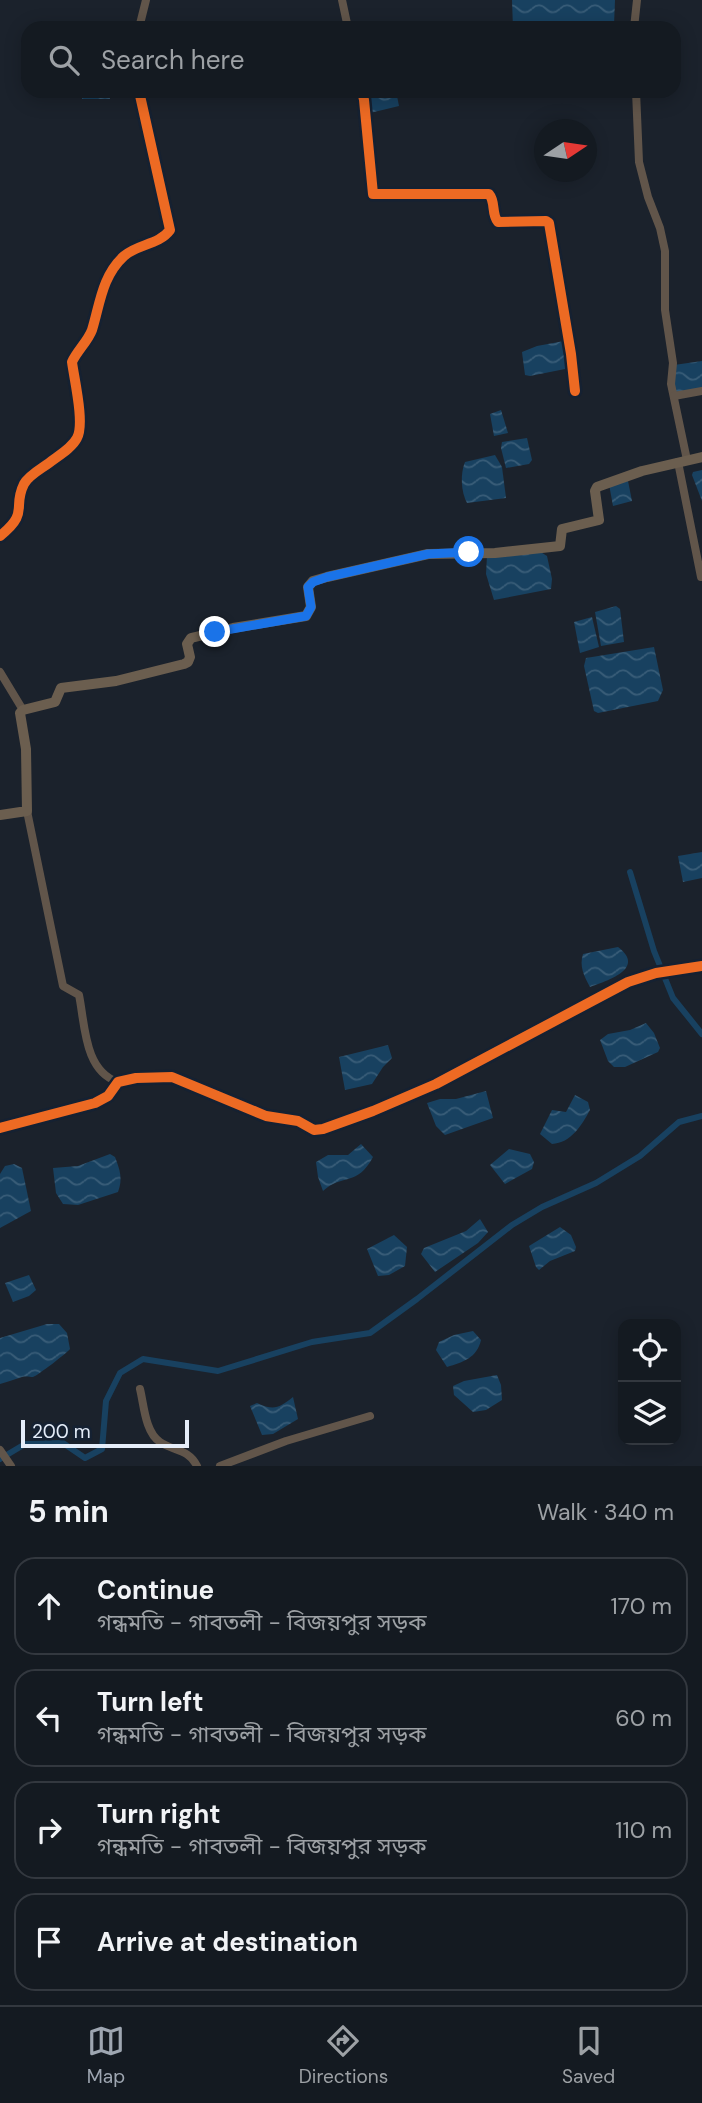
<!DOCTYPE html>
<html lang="en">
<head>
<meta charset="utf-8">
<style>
	:root { --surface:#141a21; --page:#1d232a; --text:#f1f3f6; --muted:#9da1a5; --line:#33383f; --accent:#9ea6b1 }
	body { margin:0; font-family:"DM Sans","Noto Sans Bengali",sans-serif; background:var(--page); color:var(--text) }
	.controls { position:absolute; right:21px; bottom:21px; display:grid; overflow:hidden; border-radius:14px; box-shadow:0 4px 18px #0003 }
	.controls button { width:63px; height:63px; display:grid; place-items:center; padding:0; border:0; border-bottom:2px solid var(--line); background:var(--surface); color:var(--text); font:35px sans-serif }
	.compass { position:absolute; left:534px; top:119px; width:63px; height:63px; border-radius:50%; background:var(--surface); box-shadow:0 4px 18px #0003; rotate:77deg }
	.scale { position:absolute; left:21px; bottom:18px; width:168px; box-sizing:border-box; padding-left:7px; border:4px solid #e5edf9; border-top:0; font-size:19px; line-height:24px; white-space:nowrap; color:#e5edf9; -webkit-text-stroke:5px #152132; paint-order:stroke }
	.stop { position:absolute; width:21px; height:21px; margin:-16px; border:5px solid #1a73e8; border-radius:50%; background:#fff }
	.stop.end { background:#1a73e8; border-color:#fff; box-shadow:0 2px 7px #0008 }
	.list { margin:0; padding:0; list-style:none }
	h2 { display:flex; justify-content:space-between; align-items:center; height:91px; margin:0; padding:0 28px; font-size:30px }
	h2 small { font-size:23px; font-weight:400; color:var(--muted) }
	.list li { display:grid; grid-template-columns:46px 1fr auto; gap:21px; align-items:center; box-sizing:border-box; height:98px; margin:0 14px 14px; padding:0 14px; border:2px solid var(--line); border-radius:21px }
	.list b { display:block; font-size:26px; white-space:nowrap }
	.list p { margin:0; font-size:23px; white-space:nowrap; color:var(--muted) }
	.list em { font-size:23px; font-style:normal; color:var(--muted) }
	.icon { flex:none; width:38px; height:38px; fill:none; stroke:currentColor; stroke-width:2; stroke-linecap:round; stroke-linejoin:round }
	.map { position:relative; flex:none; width:702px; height:1466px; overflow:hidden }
	.search { position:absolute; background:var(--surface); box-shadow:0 4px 18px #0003; left:21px; right:21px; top:21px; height:77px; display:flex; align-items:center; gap:18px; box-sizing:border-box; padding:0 24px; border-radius:21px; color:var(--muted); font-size:26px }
	.sheet { height:539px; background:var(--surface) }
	nav { display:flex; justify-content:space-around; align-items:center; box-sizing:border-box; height:98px; border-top:2px solid var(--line); background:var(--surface); font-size:19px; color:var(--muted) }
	nav a { display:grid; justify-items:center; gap:4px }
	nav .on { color:var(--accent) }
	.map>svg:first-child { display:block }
	.water { fill:url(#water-waves) }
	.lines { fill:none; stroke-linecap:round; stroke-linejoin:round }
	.canal { stroke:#184160; stroke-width:6 }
	.minor { stroke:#61554a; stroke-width:8 }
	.major { stroke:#6b5e4f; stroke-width:10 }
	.cycleway-casing { stroke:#152132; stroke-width:15 }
	.cycleway { stroke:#ed6a23; stroke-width:10 }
	.route { stroke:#1a73e8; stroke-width:9 }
</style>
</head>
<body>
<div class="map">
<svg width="702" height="1466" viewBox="0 0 702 1466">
	<defs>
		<pattern id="water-waves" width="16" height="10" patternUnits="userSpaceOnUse" patternTransform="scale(1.75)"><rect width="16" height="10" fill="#184160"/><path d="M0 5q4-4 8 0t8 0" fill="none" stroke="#395d78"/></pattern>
	</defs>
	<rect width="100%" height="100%" fill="#1b222c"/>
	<g class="water">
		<path d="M512,0H615L614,25L612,28H513Z"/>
		<path d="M82,91H109L110,99H82Z"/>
		<path d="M365,91H396L399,106L370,113Z"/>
		<path d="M564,341L570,356V368L530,376L525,375L522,352L537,346Z"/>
		<path d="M702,361V391L675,394L674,365Z"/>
		<path d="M501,410L508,433L494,436L490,414Z"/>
		<path d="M527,438L532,460L529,464L506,468L501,448L502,442Z"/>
		<path d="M495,455L502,467L506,498L467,503C461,492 460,474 465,462Z"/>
		<path d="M702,470V501L692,475L693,472Z"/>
		<path d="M628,481L632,501L613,506L609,484Z"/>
		<path d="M539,551L547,556L552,579L551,589L494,600L486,574L487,556Z"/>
		<path d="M616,606L620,609L624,642L601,646L595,612Z"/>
		<path d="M592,617L599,647L580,653L574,622Z"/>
		<path d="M654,647L663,690L658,701L598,713L594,711L584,666L586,658Z"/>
		<path d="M702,852V878L683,882L678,856Z"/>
		<path d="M618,947C647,969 606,981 590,987C584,976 579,966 583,954Z"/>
		<path d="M646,1023L654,1033L660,1048L658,1052L625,1067H614L608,1061L600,1040L608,1034L630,1030Z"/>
		<path d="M388,1045L392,1058L383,1067L372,1084L345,1090L339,1057Z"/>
		<path d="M486,1091L493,1118L445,1135L436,1126L427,1103L440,1099H456Z"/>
		<path d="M575,1095L588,1102L590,1110C582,1125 571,1143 552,1144L540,1134L552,1110L566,1112Z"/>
		<path d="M361,1144L373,1157C357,1187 343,1173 323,1191L318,1177L316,1162L328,1155H348Z"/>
		<path d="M509,1149L530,1154L534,1162L532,1169L505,1184L490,1165Z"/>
		<path d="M110,1154L115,1157C120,1170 123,1179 118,1192L78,1205L63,1204L56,1193L53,1168L78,1166Z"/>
		<path d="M14,1164L22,1168L31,1211L0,1228V1174L5,1166Z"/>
		<path d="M480,1219L488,1232L478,1243L435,1272L421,1254L424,1248L466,1231Z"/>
		<path d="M560,1227L571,1235L576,1247L575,1251L550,1261L539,1270L536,1267L529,1246Z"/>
		<path d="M394,1235L407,1247L405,1266L389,1275L378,1276L367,1249Z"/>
		<path d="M29,1275L36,1290L29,1296L13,1302L5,1283Z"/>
		<path d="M47,1324H59L67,1333L70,1349C67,1353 37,1376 33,1377C30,1377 26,1376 22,1377C15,1379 8,1382 0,1384V1338Z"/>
		<path d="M473,1331L481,1340C477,1358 463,1362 447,1367L436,1350L439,1342L454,1335Z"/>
		<path d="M497,1375L501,1385L502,1400L486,1410L473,1412L454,1395L453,1386L464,1381Z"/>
		<path d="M293,1397L298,1419L273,1434L262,1435L250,1406L257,1403C274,1411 279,1408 293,1397Z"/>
	</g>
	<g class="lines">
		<g class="canal">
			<path d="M630,872L654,951L673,998L702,1034"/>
			<path d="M0,1459L25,1444L63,1443L85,1458L102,1449L106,1401L120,1373L143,1359L218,1371L312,1342L370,1333L417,1299L512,1225L542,1207L596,1183L640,1156L679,1122L702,1116"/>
		</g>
		<g class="minor">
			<path d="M342,0L348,28"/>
			<path d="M139,28L146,0"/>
			<path d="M634,28L637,0"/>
			<path d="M362,91L364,100L373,194H489C496,202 491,214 498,222L546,221L549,223L571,354L575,391"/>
			<path d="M636,91L639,162L648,197L660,228L665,251V310L673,363L671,384L687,460"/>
			<path d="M674,396L702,391"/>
			<path d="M678,462L701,577"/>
			<path d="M0,536C30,512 12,508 24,484C29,475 41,469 49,463C58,456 72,448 77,438C85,424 74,378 72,362C77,351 88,341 92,330C100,304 102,276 124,256C137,244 159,245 170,230L139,91"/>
			<path d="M0,672L23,710"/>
			<path d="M27,811L63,986L79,995C85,1024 84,1071 118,1082"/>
			<path d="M0,1128L95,1103L108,1096L118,1082L136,1078L172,1077L266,1116L298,1121L314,1130L323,1129L373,1111L436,1084L628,982L656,973L702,966"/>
			<path d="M140,1389C144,1405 145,1432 160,1442C173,1451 189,1449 197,1466"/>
			<path d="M0,1450L11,1466"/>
			<path d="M220,1466L286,1441L370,1416"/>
		</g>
		<path class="major" d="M0,815L27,811L26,749L20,713L23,710L55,702L61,688L116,681L184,664L188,662L190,657L187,644L191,638L233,628L306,616L311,607L308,587L313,581L327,577L428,554L495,553L560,546L562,529L599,520L595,491L597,487L642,471L702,457"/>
		<defs>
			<g id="cycleway">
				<path d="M362,91L364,100L373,194H489C496,202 491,214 498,222L546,221L549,223L571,354L575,391"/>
				<path d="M0,536C30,512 12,508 24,484C29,475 41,469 49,463C58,456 72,448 77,438C85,424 74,378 72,362C77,351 88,341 92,330C100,304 102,276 124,256C137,244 159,245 170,230L139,91"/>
				<path d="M0,1128L95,1103L108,1096L118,1082L136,1078L172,1077L266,1116L298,1121L314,1130L323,1129L373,1111L436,1084L628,982L656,973L702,966"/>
			</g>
		</defs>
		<use href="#cycleway" class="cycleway-casing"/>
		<use href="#cycleway" class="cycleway"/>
	</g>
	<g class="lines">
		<path class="route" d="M215,632L306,616L311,607L308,587L313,582L327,577L428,554L469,552"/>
	</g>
</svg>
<div class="controls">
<button><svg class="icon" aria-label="locate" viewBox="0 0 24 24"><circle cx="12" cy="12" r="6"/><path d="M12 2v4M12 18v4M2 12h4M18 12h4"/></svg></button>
<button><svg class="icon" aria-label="layers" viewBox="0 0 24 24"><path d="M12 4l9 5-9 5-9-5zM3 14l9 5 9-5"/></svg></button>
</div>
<svg class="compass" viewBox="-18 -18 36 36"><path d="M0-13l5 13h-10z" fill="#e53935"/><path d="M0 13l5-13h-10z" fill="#9da1a5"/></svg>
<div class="scale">200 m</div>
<div class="stop" style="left:469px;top:552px"></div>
<div class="stop end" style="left:215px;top:632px"></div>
<div class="search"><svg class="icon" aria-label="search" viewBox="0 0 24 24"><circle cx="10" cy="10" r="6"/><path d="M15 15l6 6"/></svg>Search here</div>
</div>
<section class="sheet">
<h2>5 min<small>Walk · 340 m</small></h2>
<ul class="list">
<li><svg class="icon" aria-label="ahead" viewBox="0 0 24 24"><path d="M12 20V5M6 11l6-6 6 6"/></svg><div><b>Continue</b><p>গন্ধমতি - গাবতলী - বিজয়পুর সড়ক</p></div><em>170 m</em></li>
<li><svg class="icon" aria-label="left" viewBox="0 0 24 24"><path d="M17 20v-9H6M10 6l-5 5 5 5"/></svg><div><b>Turn left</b><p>গন্ধমতি - গাবতলী - বিজয়পুর সড়ক</p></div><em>60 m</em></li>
<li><svg class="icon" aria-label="right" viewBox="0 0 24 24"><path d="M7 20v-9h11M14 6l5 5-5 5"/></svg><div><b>Turn right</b><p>গন্ধমতি - গাবতলী - বিজয়পুর সড়ক</p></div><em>110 m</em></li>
<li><svg class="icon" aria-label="arrive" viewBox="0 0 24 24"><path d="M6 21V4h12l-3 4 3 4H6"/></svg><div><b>Arrive at destination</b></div></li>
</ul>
</section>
<nav>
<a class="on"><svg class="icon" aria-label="map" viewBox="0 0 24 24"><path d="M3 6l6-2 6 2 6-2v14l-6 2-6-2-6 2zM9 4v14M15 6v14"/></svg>Map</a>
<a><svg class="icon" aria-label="directions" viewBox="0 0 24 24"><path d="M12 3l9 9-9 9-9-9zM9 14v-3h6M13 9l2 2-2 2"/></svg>Directions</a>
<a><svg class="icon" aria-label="saved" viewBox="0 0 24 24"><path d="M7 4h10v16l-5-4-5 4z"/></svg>Saved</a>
</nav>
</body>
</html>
